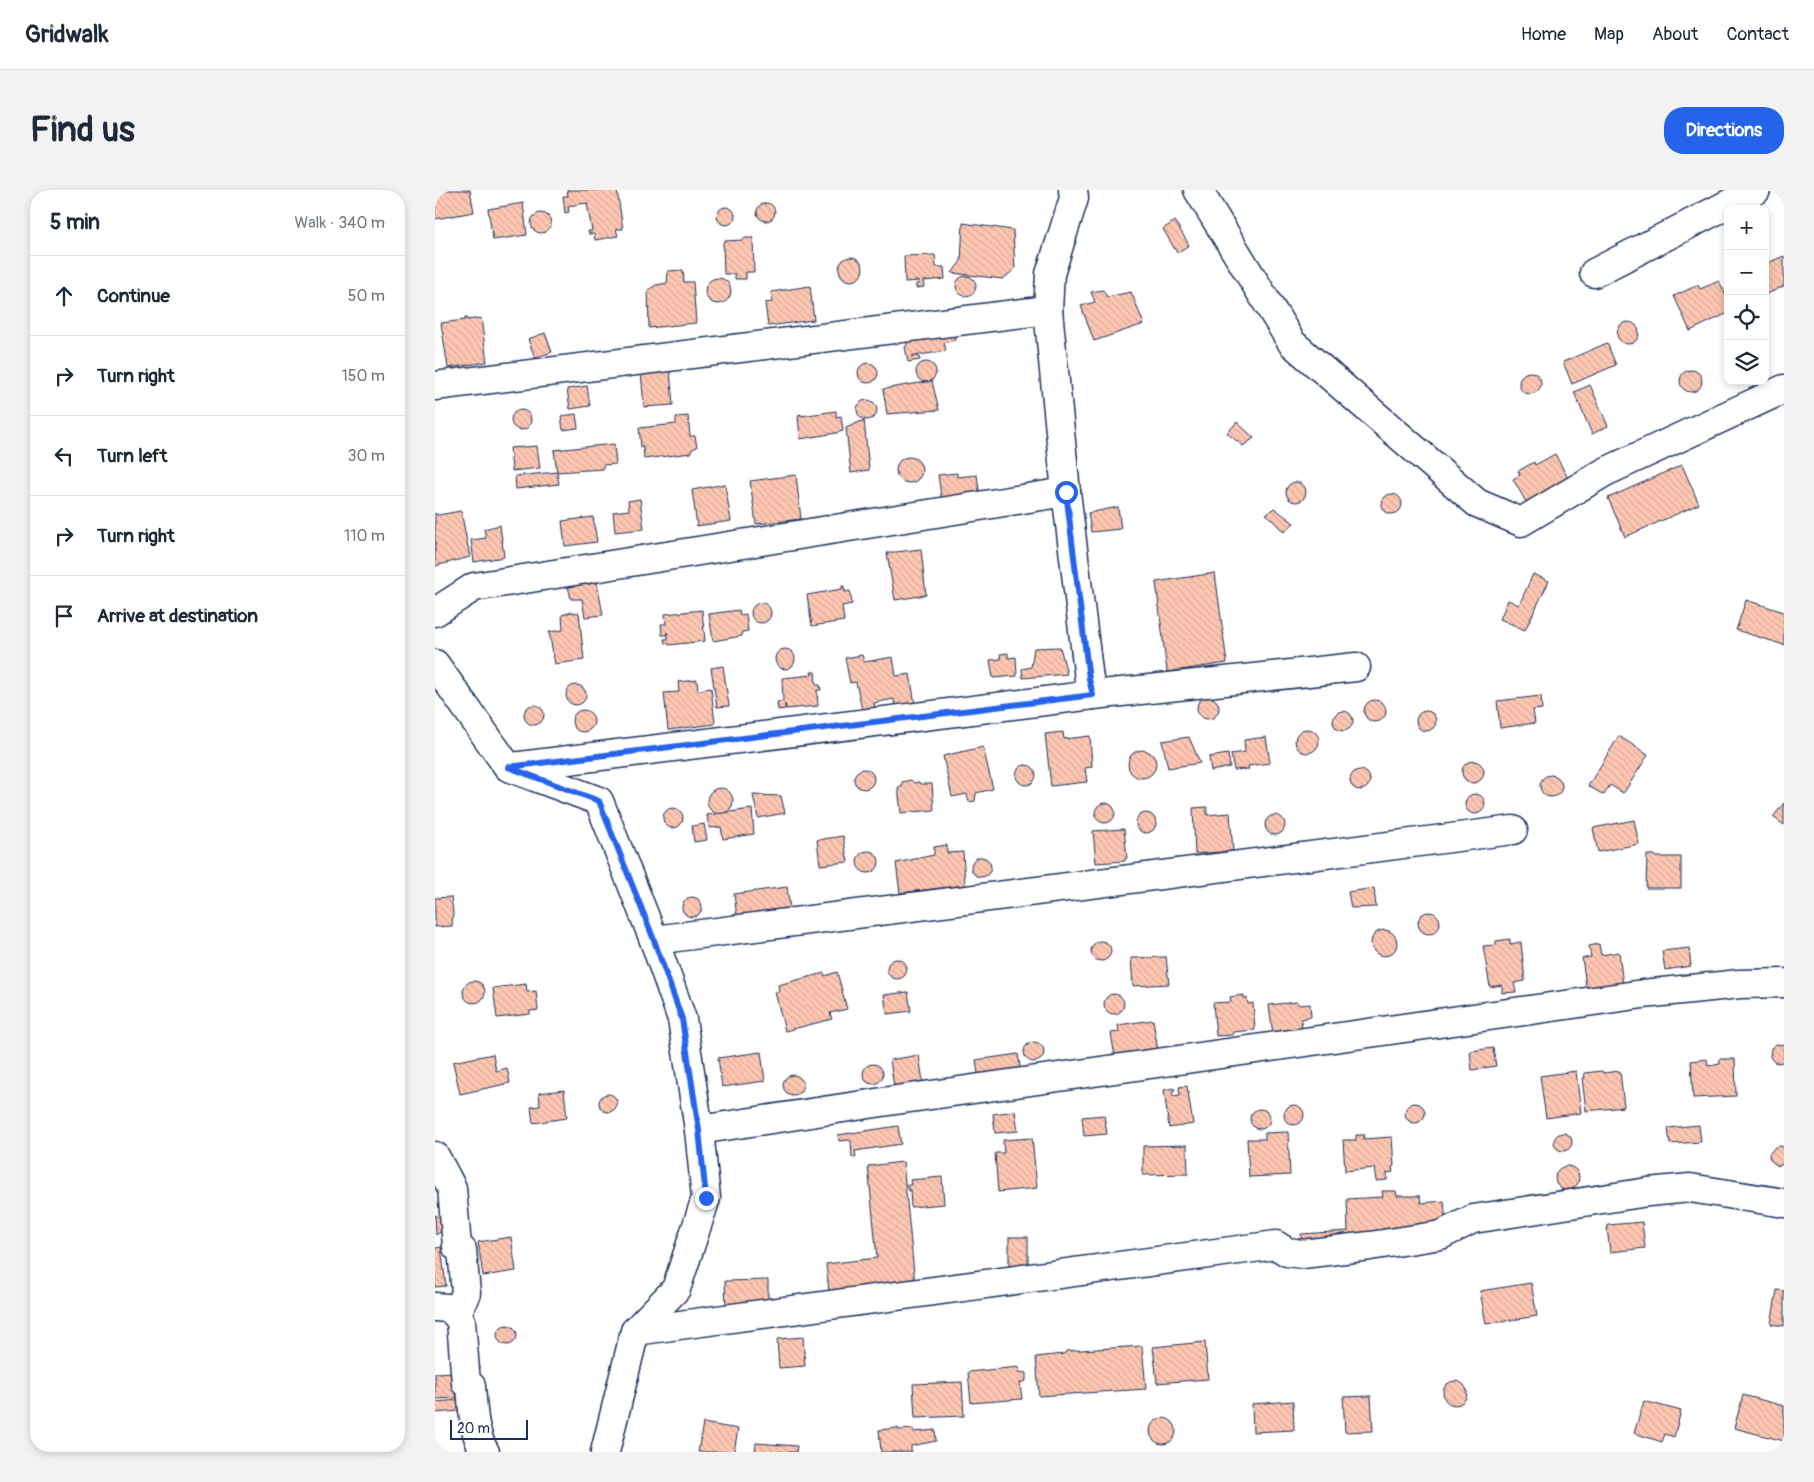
<!DOCTYPE html>
<html lang="en">
<head>
<meta charset="utf-8">
<style>
	:root { --surface:#fff; --page:#f2f2f3; --text:#1f2937; --muted:#747a83; --line:#e0e1e3; --accent:#2563eb }
	body { margin:0; font-family:Pangolin,sans-serif; background:var(--page); color:var(--text) }
	.controls { position:absolute; right:15px; top:15px; display:grid; overflow:hidden; border-radius:10px; box-shadow:0 2px 8px #0003 }
	.controls button { width:45px; height:45px; display:grid; place-items:center; padding:0; border:0; border-bottom:1px solid var(--line); background:var(--surface); color:var(--text); font:25px sans-serif }
	.scale { position:absolute; left:15px; bottom:12px; width:78px; box-sizing:border-box; padding-left:5px; border:2px solid #1b2f5e; border-top:0; font-size:14px; line-height:18px; white-space:nowrap; color:#1b2f5e; -webkit-text-stroke:4px #fff; paint-order:stroke }
	.stop { position:absolute; width:15px; height:15px; margin:-11px; border:4px solid #2563eb; border-radius:50%; background:#fff }
	.stop.end { background:#2563eb; border-color:#fff; box-shadow:0 1px 5px #0008 }
	.list { margin:0; padding:0; list-style:none }
	h2 { display:flex; justify-content:space-between; align-items:center; height:65px; margin:0; padding:0 20px; font-size:21px }
	h2 small { font-size:16px; font-weight:400; color:var(--muted) }
	.list li { display:grid; grid-template-columns:32px 1fr auto; gap:15px; align-items:center; box-sizing:border-box; height:80px; padding:0 20px; border-top:1px solid var(--line) }
	.list b { display:block; font-size:19px; white-space:nowrap }
	.list em { font-size:16px; font-style:normal; color:var(--muted) }
	.icon { flex:none; width:28px; height:28px; fill:none; stroke:currentColor; stroke-width:2; stroke-linecap:round; stroke-linejoin:round }
	.map { position:relative; flex:none; width:1349px; height:1262px; overflow:hidden; border-radius:20px }
	header { display:flex; align-items:center; gap:30px; box-sizing:border-box; height:70px; padding:0 25px; background:var(--surface); border-bottom:1px solid var(--line) }
	header strong { font-size:24px }
	nav { display:flex; gap:28px; margin-inline-start:auto; font-size:18px }
	.intro { display:flex; align-items:center; justify-content:space-between; box-sizing:border-box; height:120px; padding:0 30px }
	h1 { margin:0; font-size:35px }
	.button { padding:12px 22px; border-radius:20px; background:var(--accent); color:#fff; font-size:18px; font-weight:700 }
	main { display:flex; gap:30px; padding:0 30px }
	aside { flex:1; background:var(--surface); border-radius:20px; box-shadow:0 2px 8px #0003 }
	.map>svg:first-child { display:block }
	.building { fill:url(#building-back-hatch); stroke:#1b2f5e }
	.lines { fill:none; stroke-linecap:round; stroke-linejoin:round }
	.minor-casing { stroke:#1b2f5e; stroke-width:31 }
	.minor { stroke:#fff; stroke-width:28 }
	.route { stroke:#2563eb; stroke-width:6 }
</style>
</head>
<body>
<header>
<strong>Gridwalk</strong>
<nav><a>Home</a><a>Map</a><a>About</a><a>Contact</a></nav>
</header>
<div class="intro"><h1>Find us</h1><a class="button">Directions</a></div>
<main>
<aside>
<h2>5 min<small>Walk · 340 m</small></h2>
<ul class="list">
<li><svg class="icon" aria-label="ahead" viewBox="0 0 24 24"><path d="M12 20V5M6 11l6-6 6 6"/></svg><div><b>Continue</b></div><em>50 m</em></li>
<li><svg class="icon" aria-label="right" viewBox="0 0 24 24"><path d="M7 20v-9h11M14 6l5 5-5 5"/></svg><div><b>Turn right</b></div><em>150 m</em></li>
<li><svg class="icon" aria-label="left" viewBox="0 0 24 24"><path d="M17 20v-9H6M10 6l-5 5 5 5"/></svg><div><b>Turn left</b></div><em>30 m</em></li>
<li><svg class="icon" aria-label="right" viewBox="0 0 24 24"><path d="M7 20v-9h11M14 6l5 5-5 5"/></svg><div><b>Turn right</b></div><em>110 m</em></li>
<li><svg class="icon" aria-label="arrive" viewBox="0 0 24 24"><path d="M6 21V4h12l-3 4 3 4H6"/></svg><div><b>Arrive at destination</b></div></li>
</ul>
</aside>
<div class="map">
<svg width="1349" height="1262" viewBox="0 0 1349 1262">
	<defs>
		<pattern id="building-back-hatch" width="6" height="6" patternUnits="userSpaceOnUse" patternTransform="scale(1.25)"><rect width="6" height="6" fill="#fec7b1"/><path d="M-1 5l2 2M0 0l6 6M5-1l2 2" fill="none" stroke="#d9ab9b"/></pattern>
	</defs>
	<rect width="100%" height="100%" fill="#fff"/>
	<filter id="ink" filterUnits="userSpaceOnUse"><feTurbulence type="fractalNoise" baseFrequency=".02" numOctaves="2"/><feDisplacementMap in="SourceGraphic" scale="10" xChannelSelector="R" yChannelSelector="G"/><feConvolveMatrix kernelMatrix="1 2 1 2 8 2 1 2 1" color-interpolation-filters="sRGB"/></filter>
	<g filter="url(#ink)">
		<g class="building">
			<path d="M0,0H35L39,22L0,29Z"/>
			<path d="M132,0H182L188,39H181L183,46L160,50L159,44H154L153,41H157L152,13L133,16L134,22L130,23L128,6H133Z"/>
			<path d="M88,13L92,45L58,50L53,19Z"/>
			<circle cx="331" cy="22" r="9"/>
			<circle cx="291" cy="26" r="9"/>
			<circle cx="106" cy="33" r="10"/>
			<path d="M740,31L754,55L742,63L728,39Z"/>
			<path d="M528,33L578,40L580,79L568,89L517,83L526,71Z"/>
			<path d="M308,48H318L319,82H311V89H300V84H289L288,53L289,51L308,50Z"/>
			<path d="M500,65L501,77H509L510,89L488,91L489,97L481,98V94H484V91L470,92L469,66Z"/>
			<path d="M1349,66V96L1330,105V74Z"/>
			<circle cx="416" cy="79" r="12"/>
			<path d="M248,80L249,92H258L261,133L214,138L213,100L221,95L232,93L233,81Z"/>
			<circle cx="531" cy="96" r="10"/>
			<circle cx="283" cy="101" r="13"/>
			<path d="M1284,91L1293,109V123L1255,141L1239,106L1263,95L1265,99Z"/>
			<path d="M375,96L379,130L333,136L330,113L337,112L336,102Z"/>
			<path d="M668,100L672,107L696,102L709,134L659,151L646,116L660,112L656,102Z"/>
			<path d="M30,128H32V130L46,128L52,172L13,178L6,133L30,130Z"/>
			<circle cx="1193" cy="143" r="11"/>
			<path d="M519,141L520,150L509,153L511,161L477,166H484L485,170L473,172L470,157L472,155L471,148Z"/>
			<path d="M110,143L117,162L100,168L93,149Z"/>
			<path d="M1172,153L1181,175L1137,194L1128,172Z"/>
			<circle cx="491" cy="182" r="10"/>
			<circle cx="433" cy="183" r="10"/>
			<circle cx="1256" cy="191" r="11"/>
			<path d="M235,180L238,215L209,217L206,182Z"/>
			<circle cx="1095" cy="193" r="11"/>
			<path d="M497,191L504,220L452,224L448,199Z"/>
			<path d="M1155,195L1173,236L1157,244L1139,202Z"/>
			<path d="M152,196L155,216L135,219L132,199Z"/>
			<circle cx="432" cy="220" r="10"/>
			<circle cx="86" cy="230" r="10"/>
			<path d="M401,221V227L406,226L408,241L401,243L365,249L363,225L366,224V226Z"/>
			<path d="M141,224L143,238L128,240L126,226Z"/>
			<path d="M253,226L255,246H260L262,257L256,260V263L209,269L208,256L206,257L204,238L241,234V227Z"/>
			<path d="M429,230L434,280L416,283L411,238Z"/>
			<path d="M802,232L819,248L808,256L792,243Z"/>
			<path d="M179,254L181,274L168,275V279L122,282L119,260Z"/>
			<path d="M102,256L105,278L77,281L75,258Z"/>
			<path d="M1120,264L1133,288L1091,312L1078,289L1085,285L1083,281L1099,272L1100,275Z"/>
			<circle cx="474" cy="280" r="13"/>
			<path d="M1247,275L1264,314L1190,347L1173,308Z"/>
			<path d="M122,282L124,294L81,299L80,286Z"/>
			<path d="M522,283V287L542,285L545,307L507,312L503,285Z"/>
			<path d="M361,285L366,329L321,334L315,291Z"/>
			<circle cx="861" cy="302" r="10"/>
			<path d="M290,294L296,331L262,336L257,300Z"/>
			<circle cx="957" cy="314" r="10"/>
			<path d="M205,309L209,339L180,342L178,322L194,320L193,311Z"/>
			<path d="M683,317L686,339L656,342L653,323Z"/>
			<path d="M839,318L859,333L849,342L831,324Z"/>
			<path d="M26,321L35,367L0,376V323L3,325Z"/>
			<path d="M158,327L162,352L130,356L127,331Z"/>
			<path d="M65,335L69,367L39,372L36,350L51,348L49,339Z"/>
			<path d="M486,359L491,405L460,410L452,363Z"/>
			<path d="M780,383L792,473L732,482L721,392Z"/>
			<path d="M1098,384L1114,391L1090,440L1065,429L1073,410L1084,415Z"/>
			<path d="M162,393L168,425L150,427L147,409H136L133,396Z"/>
			<path d="M407,396H409L410,402L415,401L417,414L407,416L409,431L377,436L372,405L407,399Z"/>
			<path d="M1311,410L1349,422V455L1301,440Z"/>
			<circle cx="326" cy="423" r="10"/>
			<path d="M267,420L270,451L234,455L233,453H230L229,449H233L232,442L231,445H227L226,434H231L230,424Z"/>
			<path d="M304,420L305,425L311,424L313,441L307,442V446L278,451L274,424Z"/>
			<path d="M136,422L144,423L149,470L120,474L114,442L128,440L127,425Z"/>
			<path d="M625,457L632,484L588,488L587,479L596,477L599,458Z"/>
			<circle cx="350" cy="469" r="10"/>
			<path d="M573,463V468L581,467L582,486L558,488L555,470L566,469L565,464Z"/>
			<path d="M427,465L429,472L458,467L461,486L475,484L480,514L460,517L459,509L439,513L440,518L427,520L421,492L415,493L410,468Z"/>
			<path d="M288,476L294,516L282,517L276,478Z"/>
			<path d="M376,482H380L381,495H385L386,500H382L383,516L351,519L350,514V519L343,520L342,512L348,511L347,488L377,485Z"/>
			<path d="M262,490L263,500L276,498L280,534L233,540L229,503L244,502L243,492Z"/>
			<circle cx="141" cy="505" r="10"/>
			<path d="M1106,506L1107,519L1098,520L1100,533L1065,538L1062,511Z"/>
			<circle cx="773" cy="518" r="11"/>
			<circle cx="940" cy="521" r="11"/>
			<circle cx="99" cy="525" r="10"/>
			<circle cx="148" cy="531" r="11"/>
			<circle cx="991" cy="531" r="10"/>
			<circle cx="908" cy="531" r="10"/>
			<circle cx="872" cy="551" r="12"/>
			<path d="M628,542L629,549L655,546L657,577L650,578L652,592L616,596L610,544Z"/>
			<path d="M1184,546L1213,565L1190,601L1188,603L1175,595L1169,605L1153,596Z"/>
			<path d="M754,547L765,573L733,578L727,551Z"/>
			<path d="M831,547L835,573L813,576L814,579L799,580L796,564L810,562L809,550Z"/>
			<path d="M548,557L558,599L541,603L540,611L534,612L532,604L517,607L508,566Z"/>
			<circle cx="707" cy="574" r="14"/>
			<path d="M793,564L795,577L776,581L774,567Z"/>
			<circle cx="1038" cy="582" r="11"/>
			<circle cx="591" cy="585" r="10"/>
			<circle cx="429" cy="589" r="10"/>
			<circle cx="925" cy="590" r="10"/>
			<circle cx="1116" cy="596" r="11"/>
			<path d="M476,590L479,593L484,592L485,594H497L499,620L466,623L463,597H467V592Z"/>
			<circle cx="285" cy="611" r="13"/>
			<circle cx="1040" cy="614" r="10"/>
			<path d="M318,605L346,606L350,623L323,628Z"/>
			<circle cx="670" cy="623" r="10"/>
			<path d="M1349,613V635L1338,627Z"/>
			<path d="M772,617V625L795,623L798,661L760,664L758,618Z"/>
			<circle cx="238" cy="628" r="10"/>
			<path d="M317,619L319,644L288,649L286,637L274,638L272,625Z"/>
			<circle cx="711" cy="633" r="10"/>
			<circle cx="840" cy="635" r="10"/>
			<path d="M1199,630L1204,654L1163,662L1158,638Z"/>
			<path d="M269,634L272,650L259,652L257,636Z"/>
			<path d="M689,639L692,668L690,669V671L661,673L658,641Z"/>
			<path d="M408,646L413,672L385,675L382,650Z"/>
			<path d="M512,655V663L528,662L530,695L465,703L461,673L499,665V657Z"/>
			<circle cx="433" cy="672" r="11"/>
			<path d="M1212,665H1220V667H1246V698H1211Z"/>
			<circle cx="546" cy="677" r="10"/>
			<path d="M352,697L355,719L302,727L299,704Z"/>
			<path d="M939,698L941,717L916,718L913,702Z"/>
			<circle cx="257" cy="717" r="10"/>
			<path d="M16,707L18,722L17,736L0,737V708Z"/>
			<circle cx="994" cy="733" r="11"/>
			<circle cx="949" cy="753" r="13"/>
			<path d="M1075,749V754L1086,752L1090,791L1079,793L1081,802L1067,803V795L1055,797L1048,756L1061,755V751Z"/>
			<circle cx="666" cy="761" r="10"/>
			<path d="M1164,754L1166,765L1184,762L1188,796L1152,802L1147,768L1156,767L1154,756Z"/>
			<path d="M1254,758L1256,776L1230,780L1227,761Z"/>
			<path d="M731,767L734,794L698,796L696,768Z"/>
			<circle cx="462" cy="779" r="10"/>
			<path d="M402,782L412,819L395,823L397,829L350,841L340,802L344,801L343,795L389,783L390,786Z"/>
			<circle cx="39" cy="802" r="11"/>
			<path d="M91,794L92,802L101,801L103,820L95,821V824L62,828L58,798Z"/>
			<path d="M473,802L476,821L452,824L449,805Z"/>
			<circle cx="679" cy="814" r="10"/>
			<path d="M809,805V808H812L813,814L818,813L820,840L798,842V845L781,846L778,813L796,812L795,807Z"/>
			<path d="M862,812L864,815L875,814L876,827L866,829L867,840L838,844L834,815Z"/>
			<path d="M718,830L723,861L680,867L676,843L684,842L683,835Z"/>
			<circle cx="599" cy="862" r="10"/>
			<path d="M1341,854L1349,855V871L1345,873L1339,872L1335,867L1336,858Z"/>
			<path d="M1058,858L1061,876L1037,880L1035,861Z"/>
			<path d="M326,862L330,891L287,897L283,868Z"/>
			<path d="M58,864L61,881L72,878L75,893L25,904L18,872Z"/>
			<path d="M583,864L587,889L543,884L541,870Z"/>
			<path d="M484,865L488,892L459,897L455,870Z"/>
			<path d="M1272,869L1273,876L1285,874L1284,869H1300L1301,906L1258,908L1256,871Z"/>
			<circle cx="438" cy="884" r="10"/>
			<path d="M1141,881L1146,923L1111,928L1105,886Z"/>
			<path d="M1167,881L1168,883L1185,881L1189,917L1151,921L1147,888H1150L1149,883Z"/>
			<circle cx="358" cy="895" r="10"/>
			<path d="M752,896L758,934L734,938L729,900L739,898L740,900L737,901L738,906L745,905L744,897Z"/>
			<path d="M129,900L132,928L98,933L96,917L105,916L104,903Z"/>
			<circle cx="173" cy="913" r="9"/>
			<circle cx="980" cy="923" r="10"/>
			<circle cx="859" cy="925" r="10"/>
			<circle cx="825" cy="929" r="10"/>
			<path d="M580,921L583,941L560,943L558,924Z"/>
			<path d="M669,925L672,944L649,946L647,927Z"/>
			<path d="M1264,935L1266,952L1235,954L1233,938Z"/>
			<path d="M463,936L466,954L420,961L421,967H417L416,951L413,950L404,951L403,945Z"/>
			<path d="M853,942L855,985L814,987L812,949H830V943Z"/>
			<circle cx="1128" cy="952" r="9"/>
			<path d="M921,945H930L928,949L957,947L959,976L957,977L958,982L952,983V990L941,991L939,978L910,981L908,950H921Z"/>
			<path d="M597,948L602,998L563,1002L560,963H569L568,950Z"/>
			<path d="M752,955L753,984L708,985V956Z"/>
			<path d="M1346,956L1349,958V974L1343,976L1335,970L1334,964L1340,957Z"/>
			<path d="M468,972L480,1093L394,1102L391,1074L442,1068L433,976Z"/>
			<circle cx="1132" cy="988" r="12"/>
			<path d="M507,987L509,1014L476,1017L475,1000H473L472,995H476L475,990Z"/>
			<path d="M947,1001H961L962,1006H985L986,1013L1009,1011L1011,1035L953,1044V1038L948,1039L949,1048L867,1058L866,1044L913,1041L912,1009L948,1007Z"/>
			<path d="M0,1025L7,1028L8,1040L1,1045Z"/>
			<path d="M1207,1032L1210,1058L1175,1062L1172,1038H1173V1035Z"/>
			<path d="M76,1047L81,1081L48,1086L43,1052Z"/>
			<rect x="574" y="1047" width="19" height="33"/>
			<path d="M6,1057L11,1096L0,1097V1058Z"/>
			<path d="M333,1090V1118L291,1120L290,1091Z"/>
			<path d="M1096,1093L1102,1126L1051,1134L1045,1101Z"/>
			<path d="M1342,1100L1349,1101V1136L1336,1134Z"/>
			<circle cx="72" cy="1145" r="10"/>
			<path d="M368,1147L370,1176L344,1178L342,1149Z"/>
			<path d="M770,1152L773,1189L722,1193L718,1157Z"/>
			<path d="M707,1156L711,1199L604,1206L601,1167L629,1164L631,1161Z"/>
			<path d="M584,1177V1182L591,1183V1191L585,1193L587,1209L536,1213L533,1182Z"/>
			<path d="M19,1182L22,1208L0,1209V1183Z"/>
			<circle cx="1020" cy="1203" r="12"/>
			<path d="M527,1192L529,1226L480,1228L478,1194Z"/>
			<path d="M1308,1205L1349,1216V1251L1299,1238Z"/>
			<path d="M936,1206L938,1241L910,1242L908,1207Z"/>
			<path d="M24,1210L25,1221L0,1223V1212Z"/>
			<path d="M858,1211L859,1240L818,1242L817,1214Z"/>
			<path d="M1209,1211L1246,1221L1239,1247L1230,1244L1227,1252L1199,1243Z"/>
			<circle cx="728" cy="1241" r="13"/>
			<path d="M268,1233L303,1239L299,1262H263Z"/>
			<path d="M463,1238V1240L478,1239L479,1242L500,1240L501,1251L476,1256V1262H446L444,1240Z"/>
			<path d="M321,1253L362,1256L361,1262H320Z"/>
		</g>
		<g class="lines">
			<defs>
				<g id="minor">
					<path d="M638,0L639,8L615,84L613,120L631,302L654,489L658,505"/>
					<path d="M763,0L857,153L1042,313L1086,332L1170,282L1349,199"/>
					<path d="M1159,83L1321,0"/>
					<path d="M0,196L613,120"/>
					<path d="M0,422L39,397L631,302"/>
					<path d="M0,474L73,577L164,611L219,750L247,829L264,940L271,1008L241,1099L200,1141L170,1262"/>
					<path d="M77,577L658,505L921,477"/>
					<path d="M219,750L1078,640"/>
					<path d="M264,940L454,911L1208,804L1305,794L1349,793"/>
					<path d="M0,966L17,998L22,1057L27,1060L31,1103L24,1119L0,1117"/>
					<path d="M17,1120L26,1131L31,1193L36,1196C38,1219 38,1243 50,1262"/>
					<path d="M200,1141L841,1055L852,1062L867,1064L935,1056L1006,1045L1038,1029L1213,1002L1255,998L1349,1013"/>
				</g>
			</defs>
			<use href="#minor" class="minor-casing"/>
			<use href="#minor" class="minor"/>
		</g>
	</g>
	<g class="lines" filter="url(#ink)">
		<path class="route" d="M271,1008L264,940L247,829L219,750L164,611L73,577L658,505L654,489L631,302"/>
	</g>
</svg>
<div class="controls">
<button>+</button>
<button>−</button>
<button><svg class="icon" aria-label="locate" viewBox="0 0 24 24"><circle cx="12" cy="12" r="6"/><path d="M12 2v4M12 18v4M2 12h4M18 12h4"/></svg></button>
<button><svg class="icon" aria-label="layers" viewBox="0 0 24 24"><path d="M12 4l9 5-9 5-9-5zM3 14l9 5 9-5"/></svg></button>
</div>
<div class="scale">20 m</div>
<div class="stop" style="left:631px;top:302px"></div>
<div class="stop end" style="left:271px;top:1008px"></div>
</div>
</main>
</body>
</html>
